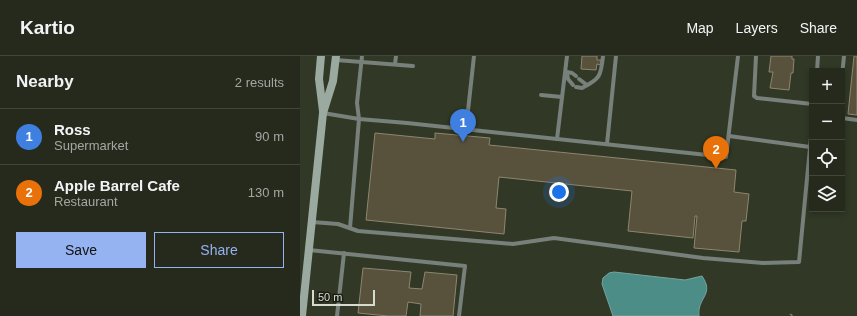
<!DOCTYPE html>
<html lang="en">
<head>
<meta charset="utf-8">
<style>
	:root { --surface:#252a1c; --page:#2d3225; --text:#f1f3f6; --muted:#a3a7a3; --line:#42463b; --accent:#95b2f1 }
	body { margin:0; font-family:Arial,sans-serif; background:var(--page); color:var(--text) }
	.controls { position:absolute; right:12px; top:12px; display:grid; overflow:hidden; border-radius:0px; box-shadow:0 2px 6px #0003 }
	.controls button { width:36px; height:36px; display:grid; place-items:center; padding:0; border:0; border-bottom:1px solid var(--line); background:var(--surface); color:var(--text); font:20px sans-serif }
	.scale { position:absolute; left:12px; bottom:10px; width:63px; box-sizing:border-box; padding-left:4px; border:2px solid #d6dbcf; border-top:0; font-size:11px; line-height:14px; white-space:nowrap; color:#d6dbcf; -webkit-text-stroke:3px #1b1e15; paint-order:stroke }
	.you { position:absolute; left:259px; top:136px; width:14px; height:14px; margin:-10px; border:3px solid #fff; border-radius:50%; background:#1a73e8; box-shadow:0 0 0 6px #1a73e833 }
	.badge { display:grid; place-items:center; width:26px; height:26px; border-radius:50%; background:var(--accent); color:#fff; font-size:13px; font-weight:700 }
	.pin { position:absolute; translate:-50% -33px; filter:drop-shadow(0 1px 2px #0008) }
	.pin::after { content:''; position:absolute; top:21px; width:14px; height:12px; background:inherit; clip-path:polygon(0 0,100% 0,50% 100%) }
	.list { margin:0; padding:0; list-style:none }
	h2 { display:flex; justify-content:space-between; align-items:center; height:52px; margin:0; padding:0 16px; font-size:17px }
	h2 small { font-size:13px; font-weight:400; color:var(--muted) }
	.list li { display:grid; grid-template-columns:26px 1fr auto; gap:12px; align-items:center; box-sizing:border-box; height:56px; padding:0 16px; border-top:1px solid var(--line) }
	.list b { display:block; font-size:15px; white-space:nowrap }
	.list p { margin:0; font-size:13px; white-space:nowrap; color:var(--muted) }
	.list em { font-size:13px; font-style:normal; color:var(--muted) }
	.actions { display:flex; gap:8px; padding:12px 16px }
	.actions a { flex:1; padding:9px 0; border:1px solid var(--accent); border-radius:0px; text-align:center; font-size:14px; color:var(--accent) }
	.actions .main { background:var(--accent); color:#111 }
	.icon { flex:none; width:22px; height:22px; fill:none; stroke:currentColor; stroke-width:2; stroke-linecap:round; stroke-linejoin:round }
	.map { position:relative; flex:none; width:557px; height:260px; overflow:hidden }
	header { display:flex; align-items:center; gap:24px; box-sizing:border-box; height:56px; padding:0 20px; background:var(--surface); border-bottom:1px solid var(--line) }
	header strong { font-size:19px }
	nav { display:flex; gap:22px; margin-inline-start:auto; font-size:14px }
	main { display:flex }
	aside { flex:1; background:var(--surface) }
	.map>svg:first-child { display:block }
	.water { fill:#4d8d88; stroke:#76a49d }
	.building { fill:#58523d; stroke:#8d8670 }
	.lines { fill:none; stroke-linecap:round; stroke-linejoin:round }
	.path { stroke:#7d8373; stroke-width:1.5; stroke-dasharray:3 3; stroke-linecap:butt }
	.service { stroke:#77807a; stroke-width:4 }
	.secondary { stroke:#9baaa0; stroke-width:8 }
</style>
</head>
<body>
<header>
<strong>Kartio</strong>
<nav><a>Map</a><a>Layers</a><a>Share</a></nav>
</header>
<main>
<aside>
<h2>Nearby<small>2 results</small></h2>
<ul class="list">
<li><span class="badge" style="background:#3f7fe0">1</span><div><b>Ross</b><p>Supermarket</p></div><em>90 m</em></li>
<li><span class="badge" style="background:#e8710a">2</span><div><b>Apple Barrel Cafe</b><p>Restaurant</p></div><em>130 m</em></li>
</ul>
<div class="actions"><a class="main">Save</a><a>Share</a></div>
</aside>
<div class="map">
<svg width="557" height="260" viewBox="0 0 557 260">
	<rect width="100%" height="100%" fill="#313825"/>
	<path class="water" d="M314,216L385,224L402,220C415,239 397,241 399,260H313L302,228L303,222L309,217Z"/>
	<g class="building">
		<path d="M282,0H297V4H301V9L297,8L296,14L281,13Z"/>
		<path d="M471,0H492V3H494L493,17H491L489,34L470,32L473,16H469Z"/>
		<path d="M554,0H557V59L548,58Z"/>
		<path d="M75,77L135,83V77L190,82L189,89L436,114L434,136L449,138L446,165H442L439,196L394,192L397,160H395L393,182L328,175L332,135L199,121L196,152L206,153L204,178L66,164Z"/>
		<path d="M63,212L111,216L109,232L122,233L125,216L157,219L153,260H120L121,248L108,246L106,260H88L58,257Z"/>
	</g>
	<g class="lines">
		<path class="path" d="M490,258L493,260"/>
		<g class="service">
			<path d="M456,0L454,40L457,42L512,48"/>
			<path d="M36,4L113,10"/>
			<path d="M95,8L96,0"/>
			<path d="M517,15L518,0"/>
			<path d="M267,16L272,17L276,20"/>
			<path d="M267,17L268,23L273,29"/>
			<path d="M542,20L544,0"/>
			<path d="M279,23L287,29"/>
			<path d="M276,31L282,32C300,23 301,20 303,0"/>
			<path d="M241,39L262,41"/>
			<path d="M23,57L59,63L107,67L426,101L438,0"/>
			<path d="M542,62L557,64"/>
			<path d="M166,73L174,0"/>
			<path d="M429,80L510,91"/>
			<path d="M257,83L267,0"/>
			<path d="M307,88L316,0"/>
			<path d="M12,166L38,168L58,175L213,188L254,182L403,202L463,207L499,206L512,71"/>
			<path d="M50,172L59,63L57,47L62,0"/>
			<path d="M9,194L165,210L159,260"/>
			<path d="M37,260L44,197"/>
		</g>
		<g class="secondary">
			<path d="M21,0L19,23L23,55"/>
			<path d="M2,260L23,57L33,25L36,0"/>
		</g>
	</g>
</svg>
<div class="controls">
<button>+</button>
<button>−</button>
<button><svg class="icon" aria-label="locate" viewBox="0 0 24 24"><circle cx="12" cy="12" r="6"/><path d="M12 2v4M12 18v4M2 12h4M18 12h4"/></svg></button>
<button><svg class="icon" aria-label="layers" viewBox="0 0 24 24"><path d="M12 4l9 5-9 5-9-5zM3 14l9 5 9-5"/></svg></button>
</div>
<div class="scale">50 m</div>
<div class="you"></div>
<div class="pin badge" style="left:163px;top:86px;background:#3f7fe0">1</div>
<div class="pin badge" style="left:416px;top:113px;background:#e8710a">2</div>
</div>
</main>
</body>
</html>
